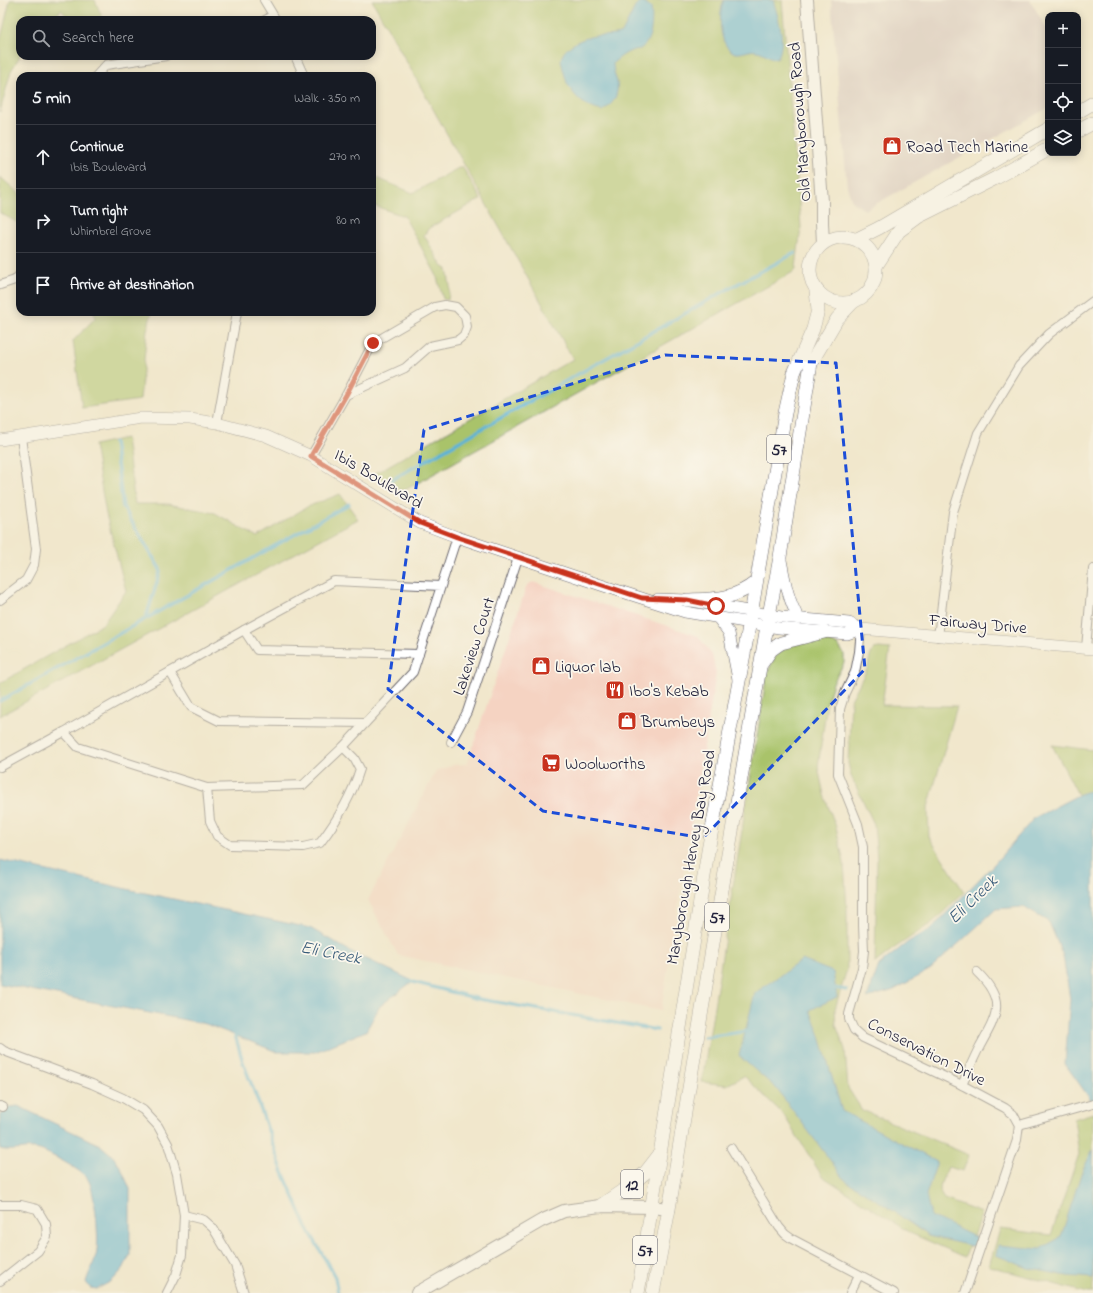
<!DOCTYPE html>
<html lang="en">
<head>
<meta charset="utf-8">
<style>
	:root { --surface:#171b24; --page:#242831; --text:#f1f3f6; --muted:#9ea1a6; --line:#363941 }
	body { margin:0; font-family:"Indie Flower",sans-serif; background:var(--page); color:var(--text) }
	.controls { position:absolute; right:12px; top:12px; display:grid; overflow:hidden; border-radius:8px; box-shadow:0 2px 10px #0003 }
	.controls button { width:36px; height:36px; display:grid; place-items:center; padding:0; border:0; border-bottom:1px solid var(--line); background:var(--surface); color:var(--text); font:20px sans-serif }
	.stop { position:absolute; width:12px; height:12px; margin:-9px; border:3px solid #c8321e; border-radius:50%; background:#fff }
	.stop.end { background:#c8321e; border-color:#fff; box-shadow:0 1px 4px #0008 }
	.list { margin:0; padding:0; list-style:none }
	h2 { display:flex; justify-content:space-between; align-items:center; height:52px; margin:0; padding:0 16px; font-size:17px }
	h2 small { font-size:13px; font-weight:400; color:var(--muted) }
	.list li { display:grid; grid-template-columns:26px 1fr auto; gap:12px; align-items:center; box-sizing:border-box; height:64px; padding:0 16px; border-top:1px solid var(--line) }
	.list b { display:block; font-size:15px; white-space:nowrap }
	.list p { margin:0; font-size:13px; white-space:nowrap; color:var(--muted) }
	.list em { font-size:13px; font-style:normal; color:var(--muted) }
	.icon { flex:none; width:22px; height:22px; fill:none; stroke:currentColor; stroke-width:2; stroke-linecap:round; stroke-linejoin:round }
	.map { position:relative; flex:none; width:1093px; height:1293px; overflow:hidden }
	.search { position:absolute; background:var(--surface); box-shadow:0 2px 10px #0003; left:16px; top:16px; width:360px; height:44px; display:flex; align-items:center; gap:10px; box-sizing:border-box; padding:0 14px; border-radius:12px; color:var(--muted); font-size:15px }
	.panel { position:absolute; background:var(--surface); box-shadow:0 2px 10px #0003; left:16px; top:72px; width:360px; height:244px; border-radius:12px }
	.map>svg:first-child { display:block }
	.built { fill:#f5d3c2 }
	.industrial { fill:#d1c0bd }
	.green { fill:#a9c36a; stroke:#667252 }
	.water { fill:#5cb3d8; stroke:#3f6a8a }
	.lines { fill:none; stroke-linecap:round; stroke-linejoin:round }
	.stream { stroke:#5cb3d8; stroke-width:3.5 }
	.minor-casing { stroke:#6a676e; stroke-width:10 }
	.tertiary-casing { stroke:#6a676e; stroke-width:12 }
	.secondary-casing { stroke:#6a676e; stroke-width:14 }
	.primary-casing { stroke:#6a676e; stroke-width:14 }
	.minor { stroke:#fff; stroke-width:8 }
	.tertiary { stroke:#fff; stroke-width:11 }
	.secondary { stroke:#fff; stroke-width:12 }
	.primary { stroke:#fff; stroke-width:13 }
	.route { stroke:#c8321e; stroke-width:5 }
	.marked { fill:none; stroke:#1d4ed8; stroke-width:3; stroke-dasharray:8 5; stroke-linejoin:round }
	.labels { text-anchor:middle; stroke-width:3.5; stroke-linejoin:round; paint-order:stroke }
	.shield { fill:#fbf7ec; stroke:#636270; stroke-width:1 }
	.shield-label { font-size:16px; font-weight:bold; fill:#22223b }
	.street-label { font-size:17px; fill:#22223b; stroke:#fbf7ec }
	.poi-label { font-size:17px; fill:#22223b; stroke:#fbf7ec; text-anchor:start }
	.water-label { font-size:18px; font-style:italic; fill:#395c7a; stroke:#fbf7ec }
</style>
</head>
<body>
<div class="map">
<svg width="1093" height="1293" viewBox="0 0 1093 1293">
	<rect width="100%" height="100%" fill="#fbf7ec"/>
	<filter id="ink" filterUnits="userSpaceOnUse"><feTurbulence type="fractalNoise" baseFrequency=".025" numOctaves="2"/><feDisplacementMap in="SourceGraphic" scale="8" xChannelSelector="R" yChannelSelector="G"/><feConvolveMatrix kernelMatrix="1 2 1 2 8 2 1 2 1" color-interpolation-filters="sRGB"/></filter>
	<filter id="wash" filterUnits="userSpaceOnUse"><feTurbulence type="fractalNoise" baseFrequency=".012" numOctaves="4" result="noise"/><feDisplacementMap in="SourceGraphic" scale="16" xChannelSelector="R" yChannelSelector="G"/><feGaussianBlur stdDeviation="0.9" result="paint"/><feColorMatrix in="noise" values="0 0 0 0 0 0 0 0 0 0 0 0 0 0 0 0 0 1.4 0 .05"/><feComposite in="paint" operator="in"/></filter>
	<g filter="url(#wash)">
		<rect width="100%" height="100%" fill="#f1e7cc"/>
		<path class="built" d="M533,582L698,636L712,655L716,673L661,1011L398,955L368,900L436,771L454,765L467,764L527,585Z"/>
		<path class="industrial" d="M831,0H1030L1048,31V108L865,210L852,202L847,186Z"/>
		<g class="green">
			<path d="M10,0H95L103,20H71L61,10L50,20H20V56L11,71L0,112V42Z"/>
			<path d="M372,0H782L801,227L796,268L795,271L405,490L396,489L374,474L573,359Z"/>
			<path d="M462,166L481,199L429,228L424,235L442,266L447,269L450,286L448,300L443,299L436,274L404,216L372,205V176L413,193Z"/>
			<path d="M0,177L20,194V224L0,213Z"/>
			<path d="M93,312H152L147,330L140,400L82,408L73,341L96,317Z"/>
			<path d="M126,438L135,504H168L215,513L257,537L307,507L340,494L358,519L0,716V683L103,624L126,591L106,514L94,445Z"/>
			<path d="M818,639L838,645L844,654V663L833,683L827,703L818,767L824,795L836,827L844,863L847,909V969L835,1009L836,1025L845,1049L848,1088L862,1110L969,1155L963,1171L948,1167C944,1178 935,1188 944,1199L982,1213L965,1257L910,1233L822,1176L783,1114L744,1076L727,1085L702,1082L767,673L776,655L789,646Z"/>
			<path d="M879,648L890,649L882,705L957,706L928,807L929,837L964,892L933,922L893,949L875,963L877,858L874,824L851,776L848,763L851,700L868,667L870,656L874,649Z"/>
			<path d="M1052,745L1093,750V823Z"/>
			<path d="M1093,1113V1293H1087L989,1266L1000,1229L1051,1235L1079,1154L1074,1119Z"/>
		</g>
		<g class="water">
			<path d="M724,0H773C778,17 787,42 777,59C770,59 765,52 757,51C749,49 743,54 736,53C718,49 718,13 724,0Z"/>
			<path d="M642,2L651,8C653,20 652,42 640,49C638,50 636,49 634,50C626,52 619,58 613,63C613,70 615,75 617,82C619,95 613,105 602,111C585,107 575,98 567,83C566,80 561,62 561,60C563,46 583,38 595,36C605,35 612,37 622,33L636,5Z"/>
			<path d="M1093,790V1103L1065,1064L1070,999L1063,956L1049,922L1023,907L996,909L931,969L894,990L867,998L879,965L908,942L931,929L995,863L1034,818L1080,794Z"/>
			<path d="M0,860L131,890L310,928L350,951L413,981L380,1006L366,1031L315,1052H277L206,1024L0,984Z"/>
			<path d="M802,960L833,972L837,997L810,1010L819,1033L842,1111L937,1162L926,1195L931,1216L979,1239L976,1247L928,1236L892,1210L845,1180L776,1088L739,1056L755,993Z"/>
			<path d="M18,1106L100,1145L112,1155L121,1168L130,1189V1255L123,1269L112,1281L97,1289L90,1288L86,1282C89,1271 96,1261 97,1250C99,1236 95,1188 87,1178C81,1170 49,1153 40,1150C26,1146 13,1153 0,1149V1115L9,1107Z"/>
			<path d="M1093,1149V1278L1067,1276L1028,1268L996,1255L998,1245L1040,1249L1061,1237L1081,1174Z"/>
		</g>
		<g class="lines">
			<g class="stream">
				<path d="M114,442L123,507L160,569V572L146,618"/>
				<path d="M386,483L730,288L795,253"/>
				<path d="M0,701L349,504"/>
				<path d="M409,981L479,999L657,1030"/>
				<path d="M832,988L847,990"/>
				<path d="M235,1035L243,1062L256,1096L282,1170L307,1227L335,1277L338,1293"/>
				<path d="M704,1037L749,1031"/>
			</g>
		</g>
	</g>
	<g filter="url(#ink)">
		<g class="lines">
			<defs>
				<g id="minor">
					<path d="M264,0L276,20"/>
					<path d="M265,20L273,16"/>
					<path d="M295,56L304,76"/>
					<path d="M96,76L106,65L166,56"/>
					<path d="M0,285L15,280L20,274"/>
					<path d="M217,423L237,312"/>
					<path d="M311,456L346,395L373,343L435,307L445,305L456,307L465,316L467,327L464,335L458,340L430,346L405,368L346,395"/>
					<path d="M441,586L334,581L244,630L64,732L78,747L207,788L303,785L343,747L413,672L457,537"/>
					<path d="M0,600L26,580L34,565L36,549L21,437"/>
					<path d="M861,629L859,652L855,672L845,693L840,709L838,774L858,824L863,847V925L864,951L862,968L849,1014V1019L854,1030L863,1038L962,1085L1005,1108L1013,1114L1019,1125L1017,1140L965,1293"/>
					<path d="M244,630L257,650L419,654"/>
					<path d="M938,637L953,512L978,433L1019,366L1049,334L1093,301"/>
					<path d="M1086,648L1093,569"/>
					<path d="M170,672L191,707L219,721L365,723"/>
					<path d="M451,742L467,712L518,558"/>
					<path d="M0,767L64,732"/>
					<path d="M207,788L210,821L217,836L230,845L303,847L320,843C336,822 352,795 360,769L354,758L343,747"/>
					<path d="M0,1048L4,1051L92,1084L123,1098L143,1110L158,1126L168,1144L177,1174L184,1215L182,1255L176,1275L167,1293"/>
					<path d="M962,1085C968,1072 973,1059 980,1046C998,1014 1006,1000 977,972"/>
					<path d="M0,1106L3,1107"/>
					<path d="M1019,1125L1093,1104"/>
					<path d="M731,1148L779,1227L785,1234L792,1239L894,1293"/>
					<path d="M0,1205H21L37,1209L46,1224L47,1237L38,1251L0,1281"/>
					<path d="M184,1215L204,1220L213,1228L235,1265L244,1293"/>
					<path d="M850,1293L859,1275"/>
				</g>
				<g id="tertiary">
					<path d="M0,440L141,418L190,419L217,423L266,436L311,456L420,523L457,537L607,587L685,612L739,621L779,628L824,632L847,634L861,629"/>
					<path d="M781,560C785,581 788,600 799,619"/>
					<path d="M658,599L687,600L781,617L849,623L861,629L1093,649"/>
					<path d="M718,618L729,633L738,679"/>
				</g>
				<g id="secondary">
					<path d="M807,0L822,202V223L823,243"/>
					<path d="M417,1293L541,1221L564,1211L600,1206L652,1207L669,1209"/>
				</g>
				<g id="primary">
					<path d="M1078,112L1093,103"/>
					<path d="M1078,131L1093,123"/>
					<circle cx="843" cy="270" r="33"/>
					<path d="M857,239L879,228L1048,129"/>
					<path d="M876,266L899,231L918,217L996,178L1048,149"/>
					<path d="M687,600C714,599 734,600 756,582"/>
					<path d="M762,663L771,650L781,643L824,632"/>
					<path d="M600,1206L628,1187L645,1173L659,1155"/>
					<path d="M638,1293L708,851L748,632L785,413L794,373L813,329L818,310L816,290"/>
					<path d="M653,1293L669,1209L717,919L767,626L780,557L811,363L837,319L854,301"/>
				</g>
			</defs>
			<use href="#minor" class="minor-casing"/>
			<use href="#tertiary" class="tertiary-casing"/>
			<use href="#secondary" class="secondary-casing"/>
			<use href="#primary" class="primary-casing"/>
			<use href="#minor" class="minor"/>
			<use href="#tertiary" class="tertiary"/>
			<use href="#secondary" class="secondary"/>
			<use href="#primary" class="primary"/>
		</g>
	</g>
	<g class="lines" filter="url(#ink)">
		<path class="route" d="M373,343L346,395L311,456L420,523L457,537L642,598L687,600L716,606"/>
	</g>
	<path d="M0 0H1093V1293H0ZM665,355L836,363L865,669L703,838L543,811L388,689L424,430Z" fill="#f1e7cc" fill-opacity=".55" fill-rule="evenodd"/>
	<path class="marked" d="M665,355L836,363L865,669L703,838L543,811L388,689L424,430Z"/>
	<defs>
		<symbol id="shop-square" viewBox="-11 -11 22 22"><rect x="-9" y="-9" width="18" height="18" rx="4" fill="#c8321e" stroke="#fbf7ec"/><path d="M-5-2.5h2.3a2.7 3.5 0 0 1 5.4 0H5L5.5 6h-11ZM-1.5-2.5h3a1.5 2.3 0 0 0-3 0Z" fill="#fff"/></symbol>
		<symbol id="restaurant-square" viewBox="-11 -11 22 22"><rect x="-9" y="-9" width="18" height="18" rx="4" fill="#c8321e" stroke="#fbf7ec"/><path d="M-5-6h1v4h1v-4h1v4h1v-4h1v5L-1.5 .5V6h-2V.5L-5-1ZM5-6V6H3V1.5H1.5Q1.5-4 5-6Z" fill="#fff"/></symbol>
		<symbol id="supermarket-square" viewBox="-11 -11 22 22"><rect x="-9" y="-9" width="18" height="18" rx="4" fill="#c8321e" stroke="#fbf7ec"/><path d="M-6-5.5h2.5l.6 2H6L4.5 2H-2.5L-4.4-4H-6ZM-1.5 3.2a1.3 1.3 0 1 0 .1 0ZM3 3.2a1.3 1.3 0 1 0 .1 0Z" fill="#fff"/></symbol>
	</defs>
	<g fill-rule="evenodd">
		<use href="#shop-square" x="881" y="135" width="22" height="22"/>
		<use href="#shop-square" x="530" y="655" width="22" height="22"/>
		<use href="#restaurant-square" x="604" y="679" width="22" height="22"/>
		<use href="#shop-square" x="616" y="710" width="22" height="22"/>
		<use href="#supermarket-square" x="540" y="752" width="22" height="22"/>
	</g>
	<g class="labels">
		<g class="shield">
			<rect x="767" y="435" width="24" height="28" rx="3"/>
			<rect x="705" y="903" width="24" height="28" rx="3"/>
			<rect x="621" y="1170" width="22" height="28" rx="3"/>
			<rect x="633" y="1236" width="24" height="28" rx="3"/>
		</g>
		<g class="shield-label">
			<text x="779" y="455">57</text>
			<text x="717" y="923">57</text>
			<text x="632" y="1190">12</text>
			<text x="645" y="1256">57</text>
		</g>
		<g class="street-label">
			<text transform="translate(799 122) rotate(-94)" y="6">Old Maryborough Road</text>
			<text transform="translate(379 478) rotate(31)" y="6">Ibis Boulevard</text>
			<text transform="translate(978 623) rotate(5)" y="6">Fairway Drive</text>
			<text transform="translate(473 646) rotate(-72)" y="6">Lakeview Court</text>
			<text transform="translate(690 857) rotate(-80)" y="6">Maryborough Hervey Bay Road</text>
			<text transform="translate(927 1051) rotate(27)" y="6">Conservation Drive</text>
		</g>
		<g class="poi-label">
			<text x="906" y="152">Road Tech Marine</text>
			<text x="555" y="672">Liquor lab</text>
			<text x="629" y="696">Ibo's Kebab</text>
			<text x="641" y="727">Brumbeys</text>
			<text x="565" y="769">Woolworths</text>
		</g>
		<g class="water-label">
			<text transform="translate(972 899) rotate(-44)" y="6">Eli Creek</text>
			<text transform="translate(331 952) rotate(11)" y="6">Eli Creek</text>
		</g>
	</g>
</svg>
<div class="controls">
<button>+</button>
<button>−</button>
<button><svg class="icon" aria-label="locate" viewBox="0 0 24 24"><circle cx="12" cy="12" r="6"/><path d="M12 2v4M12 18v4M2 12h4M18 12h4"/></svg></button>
<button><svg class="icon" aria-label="layers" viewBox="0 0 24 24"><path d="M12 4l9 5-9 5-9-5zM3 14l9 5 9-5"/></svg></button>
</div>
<div class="stop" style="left:716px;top:606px"></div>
<div class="stop end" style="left:373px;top:343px"></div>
<div class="search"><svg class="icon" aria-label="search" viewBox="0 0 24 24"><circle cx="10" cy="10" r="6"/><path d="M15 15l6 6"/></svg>Search here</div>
<section class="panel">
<h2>5 min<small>Walk · 350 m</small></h2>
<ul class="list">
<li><svg class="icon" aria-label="ahead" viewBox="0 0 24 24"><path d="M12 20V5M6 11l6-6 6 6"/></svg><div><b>Continue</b><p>Ibis Boulevard</p></div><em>270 m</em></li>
<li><svg class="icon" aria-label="right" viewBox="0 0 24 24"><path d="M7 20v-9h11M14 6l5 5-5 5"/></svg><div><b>Turn right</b><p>Whimbrel Grove</p></div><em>80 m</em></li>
<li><svg class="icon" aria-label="arrive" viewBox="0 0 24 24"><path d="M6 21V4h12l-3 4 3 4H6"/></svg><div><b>Arrive at destination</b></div></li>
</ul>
</section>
</div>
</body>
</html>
